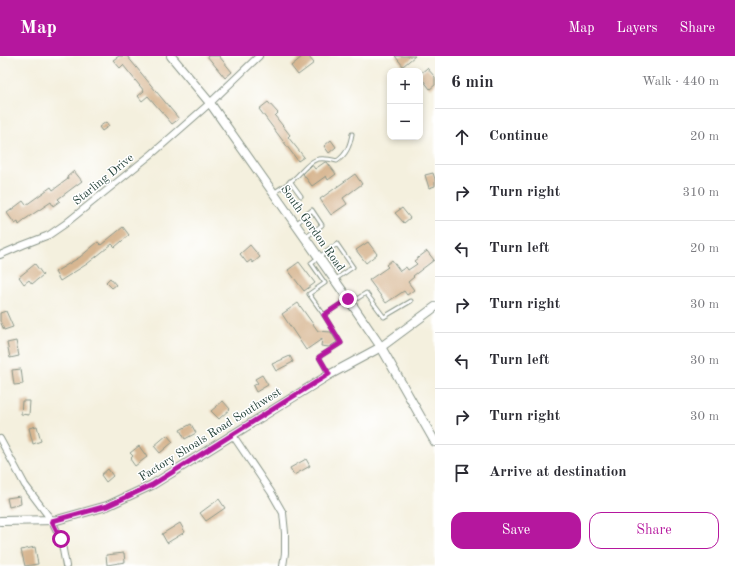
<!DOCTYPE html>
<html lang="en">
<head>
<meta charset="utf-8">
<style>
	:root { --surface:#fff; --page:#f7f7f7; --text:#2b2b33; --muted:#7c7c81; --line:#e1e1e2; --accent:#b5179e }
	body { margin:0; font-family:"Old Standard TT",serif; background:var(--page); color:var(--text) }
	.controls { position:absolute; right:12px; top:12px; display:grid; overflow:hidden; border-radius:8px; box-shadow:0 2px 6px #0003 }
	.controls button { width:36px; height:36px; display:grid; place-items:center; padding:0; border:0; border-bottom:1px solid var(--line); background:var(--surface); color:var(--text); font:20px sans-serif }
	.stop { position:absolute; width:12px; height:12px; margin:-9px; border:3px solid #b5179e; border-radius:50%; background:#fff }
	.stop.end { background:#b5179e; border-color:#fff; box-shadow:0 1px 4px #0008 }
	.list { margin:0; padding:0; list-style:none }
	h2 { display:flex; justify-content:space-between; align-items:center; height:52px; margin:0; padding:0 16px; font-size:17px }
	h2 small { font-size:13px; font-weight:400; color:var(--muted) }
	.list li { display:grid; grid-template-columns:26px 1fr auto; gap:12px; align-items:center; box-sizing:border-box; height:56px; padding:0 16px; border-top:1px solid var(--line) }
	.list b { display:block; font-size:15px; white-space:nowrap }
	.list em { font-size:13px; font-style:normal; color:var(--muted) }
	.actions { display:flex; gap:8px; padding:12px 16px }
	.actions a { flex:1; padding:9px 0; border:1px solid var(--accent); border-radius:12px; text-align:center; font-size:14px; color:var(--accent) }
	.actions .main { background:var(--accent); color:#fff }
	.icon { flex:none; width:22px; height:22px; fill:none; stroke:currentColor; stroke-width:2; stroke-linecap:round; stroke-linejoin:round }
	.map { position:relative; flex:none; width:435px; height:510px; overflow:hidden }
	header { display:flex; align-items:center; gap:24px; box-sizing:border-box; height:56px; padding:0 20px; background:var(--accent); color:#fff }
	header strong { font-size:19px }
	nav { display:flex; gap:22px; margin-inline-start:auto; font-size:14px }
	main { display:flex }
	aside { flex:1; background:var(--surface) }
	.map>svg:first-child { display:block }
	.building { fill:#d7b691 }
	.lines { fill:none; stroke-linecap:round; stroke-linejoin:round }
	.service-casing { stroke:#8a9689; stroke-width:5 }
	.minor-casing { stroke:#8a9689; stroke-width:8 }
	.tertiary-casing { stroke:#8a9689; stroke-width:10 }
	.service { stroke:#fff; stroke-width:3 }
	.minor { stroke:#fff; stroke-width:6 }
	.tertiary { stroke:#fff; stroke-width:8 }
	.route { stroke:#b5179e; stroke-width:5 }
	.labels { text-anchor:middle; stroke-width:3; stroke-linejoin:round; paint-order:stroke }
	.street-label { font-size:12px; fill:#1f3d34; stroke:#fff }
</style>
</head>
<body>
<header>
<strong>Map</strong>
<nav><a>Map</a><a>Layers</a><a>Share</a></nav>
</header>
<main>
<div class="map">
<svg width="435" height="510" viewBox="0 0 435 510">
	<rect width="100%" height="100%" fill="#fff"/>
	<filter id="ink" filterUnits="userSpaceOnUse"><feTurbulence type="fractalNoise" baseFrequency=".025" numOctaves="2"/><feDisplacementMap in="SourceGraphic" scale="8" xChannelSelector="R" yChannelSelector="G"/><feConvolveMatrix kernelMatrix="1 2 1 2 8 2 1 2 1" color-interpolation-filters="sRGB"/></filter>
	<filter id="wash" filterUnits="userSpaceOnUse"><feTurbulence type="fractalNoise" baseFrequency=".012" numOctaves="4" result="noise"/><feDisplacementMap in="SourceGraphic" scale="16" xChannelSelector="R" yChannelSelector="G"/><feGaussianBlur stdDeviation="0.9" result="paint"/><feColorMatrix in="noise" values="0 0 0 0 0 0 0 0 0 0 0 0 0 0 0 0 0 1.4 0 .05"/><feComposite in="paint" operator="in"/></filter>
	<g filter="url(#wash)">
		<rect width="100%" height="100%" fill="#f4f0de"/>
		<g id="blocks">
			<g class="building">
				<path d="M119,0H127L179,63L172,68L148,40L142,45L138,40L144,35L123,9L120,12L113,4Z"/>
				<path d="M207,0H219L232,16L225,22Z"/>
				<path d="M303,0H308L314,7L298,19L291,10Z"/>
				<path d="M395,0H415L403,10Z"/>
				<path d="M427,12L435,21V29L430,33L420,20V18Z"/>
				<path d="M268,46L278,57L275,60L290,79L288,81L304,101L298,105L259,53Z"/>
				<path d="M106,66L109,70L102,75L99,71Z"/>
				<path d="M331,84L336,91L329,97L324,90Z"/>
				<path d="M325,106H327L336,118L328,124L326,120L312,130L303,118L312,109L315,113Z"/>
				<path d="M74,115L82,125L58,143L60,145L53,150L51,146L24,164V165L19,169L18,166L15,168L7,157L23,145L26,149L51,131L53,134L68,123L67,121Z"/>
				<path d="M433,117L435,123V130L429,132L425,119Z"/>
				<path d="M355,118L362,128L343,142L347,148L331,159L320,143Z"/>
				<path d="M402,152L410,162L404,167L395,157Z"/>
				<path d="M123,171L129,179L115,191L112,188L87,208L60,225L55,216L80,201L98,186L101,189Z"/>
				<path d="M368,186L377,198L366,207L356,194Z"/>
				<path d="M250,189L260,201L253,207L251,204L247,207L240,198Z"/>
				<path d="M427,195L434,204L413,220L414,221L408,226L414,234L407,239L404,235L386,247L369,224L388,211L386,209L392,204L400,215L406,211L408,214L417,208L414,205Z"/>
				<path d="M299,206L315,227L304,235L288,214Z"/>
				<path d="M35,208L43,219L32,228L29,224L24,228L19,221Z"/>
				<path d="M110,222L116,229L112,232L106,226Z"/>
				<path d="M298,247L318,275L331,276L337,286L329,291L321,290L322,283L306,294L282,258Z"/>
				<path d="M6,255L13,271L4,274L0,265V257Z"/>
				<path d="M16,285L19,300L10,302L7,287Z"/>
				<path d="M290,300L293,306L276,315L272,308Z"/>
				<path d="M21,313L23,328L14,329L12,314Z"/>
				<path d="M262,319L268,329L256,336L253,330L258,327L255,323Z"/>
				<path d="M22,345H30L29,359L21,358Z"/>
				<path d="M223,345L230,353L219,363L211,355Z"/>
				<path d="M191,368L196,377L185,383L180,374Z"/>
				<path d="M37,370L41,385L33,388L29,372Z"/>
				<path d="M167,379L173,386L160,397L154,390Z"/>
				<path d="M139,390L147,401L135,410L130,403L133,400L130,397Z"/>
				<path d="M306,403L310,410L294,419L290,412Z"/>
				<path d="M108,413L113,420L106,426L101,419Z"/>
				<path d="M20,440L21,448L9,451L7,442Z"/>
				<path d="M219,443L225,452L206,465L200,457Z"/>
				<path d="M180,467L185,476L167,487L162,478Z"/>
				<path d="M35,491L38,508L25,510L21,494Z"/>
				<path d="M124,497L125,506L107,509L106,499Z"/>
			</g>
		</g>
	</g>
	<g filter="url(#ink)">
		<use href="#blocks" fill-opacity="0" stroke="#8a9689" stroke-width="1"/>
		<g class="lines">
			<defs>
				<g id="service">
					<path d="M290,125L301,140"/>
					<path d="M275,136C282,131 290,127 296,121C312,105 313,99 337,105C347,98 350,89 352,78"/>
					<path d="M296,168L312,154L322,169L305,182"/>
					<path d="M336,223L353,211L337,188L311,207L325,227L309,238L324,259L348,243"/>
					<path d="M352,246L366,237L384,261L411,245"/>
					<path d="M324,259L341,287L319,301L329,319"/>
				</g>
				<g id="minor">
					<path d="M0,199L23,189L49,179L65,168L153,97L210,47L259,0"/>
					<path d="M232,378L271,436L283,457L285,477V497L283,510"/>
					<path d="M0,383L25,429L52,465L61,483L66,510"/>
				</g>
				<g id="tertiary">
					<path d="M171,0L210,47L351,247L381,291L435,386"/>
					<path d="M0,465L57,464L107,450L152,429L329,319L381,291L435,251"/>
				</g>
			</defs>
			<use href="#service" class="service-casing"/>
			<use href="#minor" class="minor-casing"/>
			<use href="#tertiary" class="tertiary-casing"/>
			<use href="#service" class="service"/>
			<use href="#minor" class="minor"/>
			<use href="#tertiary" class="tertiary"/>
		</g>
	</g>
	<g class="lines" filter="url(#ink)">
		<path class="route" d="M61,483L52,465L107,450L152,429L329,318L319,301L341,287L324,259L348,243"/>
	</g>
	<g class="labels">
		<g class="street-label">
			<text transform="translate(103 123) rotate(-39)" y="4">Starling Drive</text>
			<text transform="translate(313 172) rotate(55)" y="4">South Gordon Road</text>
			<text transform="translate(210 378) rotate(-32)" y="4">Factory Shoals Road Southwest</text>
		</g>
	</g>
</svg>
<div class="controls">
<button>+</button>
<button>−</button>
</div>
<div class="stop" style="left:61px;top:483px"></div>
<div class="stop end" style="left:348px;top:243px"></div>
</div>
<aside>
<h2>6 min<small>Walk · 440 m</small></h2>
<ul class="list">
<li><svg class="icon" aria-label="ahead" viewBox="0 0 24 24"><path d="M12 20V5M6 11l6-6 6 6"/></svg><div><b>Continue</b></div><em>20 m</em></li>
<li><svg class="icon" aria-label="right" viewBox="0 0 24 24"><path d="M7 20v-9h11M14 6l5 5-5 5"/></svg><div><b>Turn right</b></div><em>310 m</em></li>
<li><svg class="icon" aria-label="left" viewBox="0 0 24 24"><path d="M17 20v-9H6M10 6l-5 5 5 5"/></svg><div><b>Turn left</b></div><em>20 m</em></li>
<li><svg class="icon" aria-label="right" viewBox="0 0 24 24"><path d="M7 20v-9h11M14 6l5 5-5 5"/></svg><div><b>Turn right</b></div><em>30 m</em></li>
<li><svg class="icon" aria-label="left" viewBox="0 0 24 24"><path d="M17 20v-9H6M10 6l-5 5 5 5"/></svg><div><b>Turn left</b></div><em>30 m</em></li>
<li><svg class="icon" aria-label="right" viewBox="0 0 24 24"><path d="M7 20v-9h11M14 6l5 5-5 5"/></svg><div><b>Turn right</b></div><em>30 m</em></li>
<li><svg class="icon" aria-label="arrive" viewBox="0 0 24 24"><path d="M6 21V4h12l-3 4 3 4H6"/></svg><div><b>Arrive at destination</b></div></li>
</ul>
<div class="actions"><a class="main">Save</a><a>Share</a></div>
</aside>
</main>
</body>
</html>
